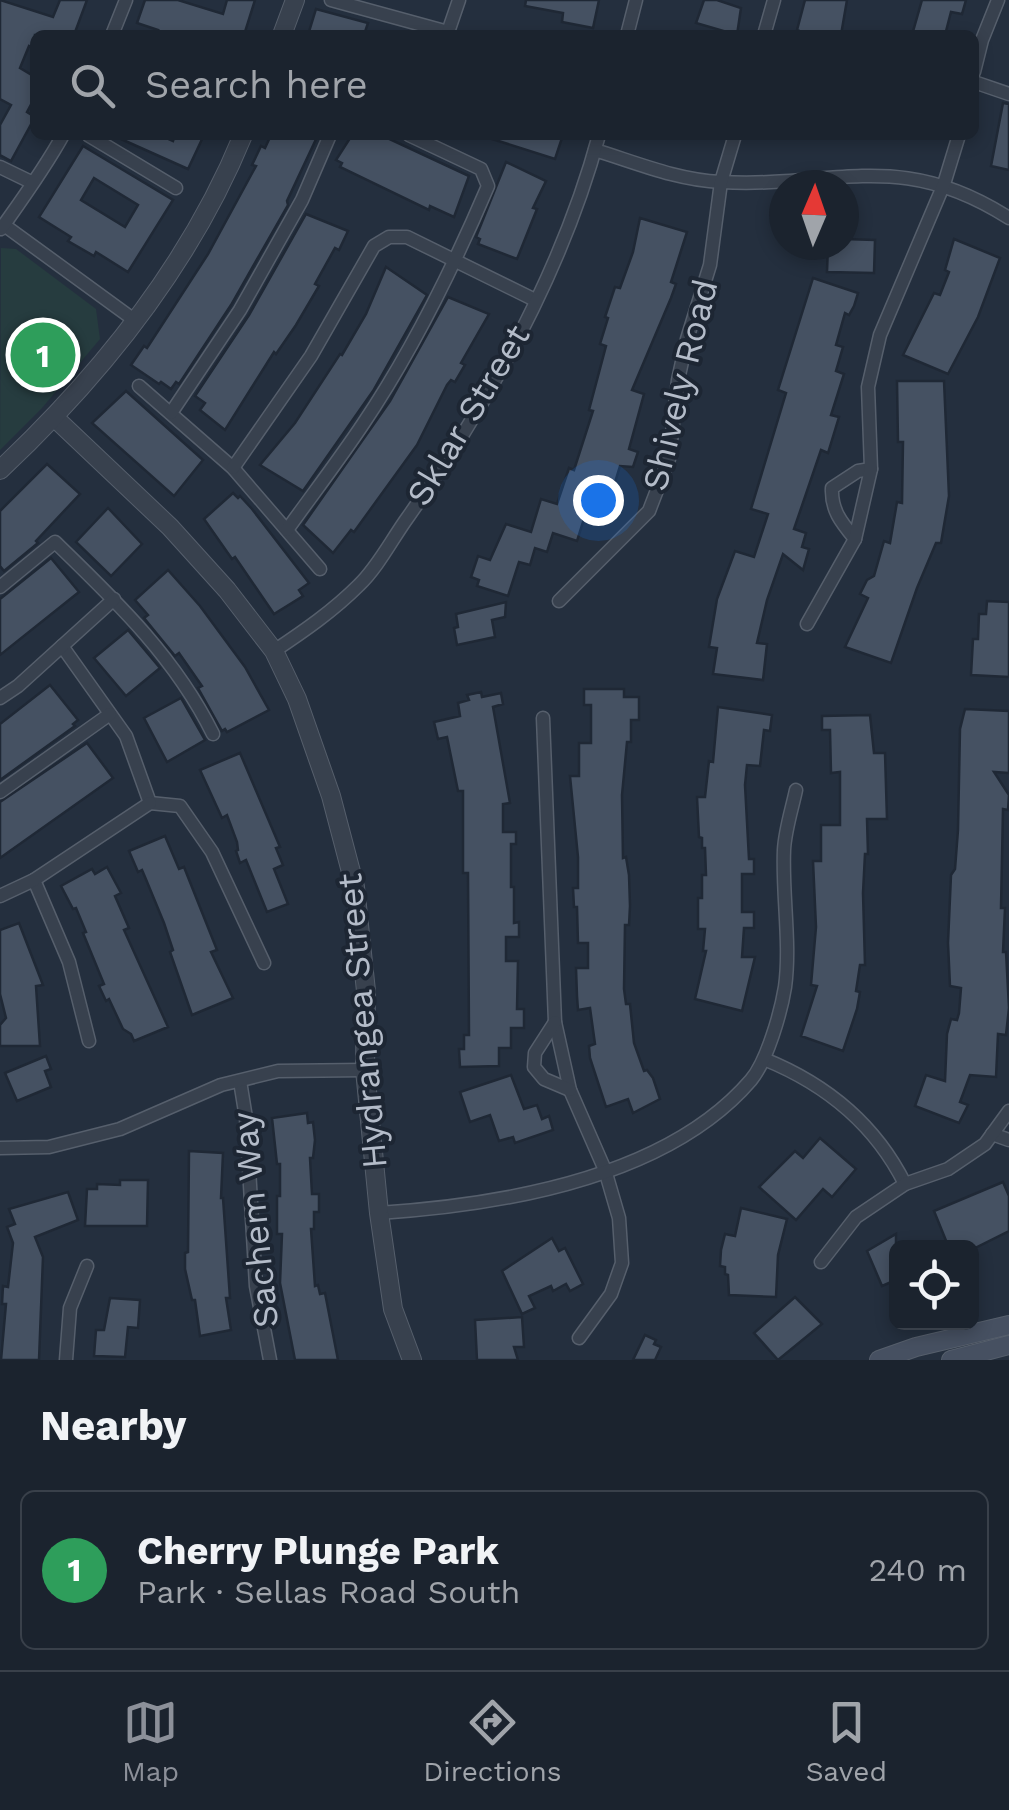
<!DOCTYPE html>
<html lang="en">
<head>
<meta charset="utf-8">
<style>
	:root { --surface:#1b232e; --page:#242b36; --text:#f1f3f6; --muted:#a0a4aa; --line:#39404a; --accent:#8c9099 }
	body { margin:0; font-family:"Work Sans",sans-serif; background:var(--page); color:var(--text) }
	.controls { position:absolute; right:30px; bottom:30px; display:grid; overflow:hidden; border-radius:15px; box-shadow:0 5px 15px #0003 }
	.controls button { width:90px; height:90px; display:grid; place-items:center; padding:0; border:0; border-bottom:2px solid var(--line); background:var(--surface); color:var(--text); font:50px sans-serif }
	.compass { position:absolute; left:769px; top:170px; width:90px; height:90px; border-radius:50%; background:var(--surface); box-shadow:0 5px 15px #0003; rotate:2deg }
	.you { position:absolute; left:598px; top:500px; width:35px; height:35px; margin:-25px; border:8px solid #fff; border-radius:50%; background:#1a73e8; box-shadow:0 0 0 15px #1a73e833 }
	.badge { display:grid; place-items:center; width:65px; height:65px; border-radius:50%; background:var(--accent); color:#fff; font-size:32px; font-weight:700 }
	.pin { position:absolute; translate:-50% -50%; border:5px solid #fff; box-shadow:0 2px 10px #0006 }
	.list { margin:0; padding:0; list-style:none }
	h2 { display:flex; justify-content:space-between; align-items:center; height:130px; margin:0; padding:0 40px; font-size:42px }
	h2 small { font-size:32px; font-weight:400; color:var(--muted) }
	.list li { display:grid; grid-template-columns:65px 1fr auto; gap:30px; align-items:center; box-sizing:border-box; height:160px; margin:0 20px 20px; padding:0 20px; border:2px solid var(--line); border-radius:15px }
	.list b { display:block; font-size:38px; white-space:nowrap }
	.list p { margin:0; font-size:32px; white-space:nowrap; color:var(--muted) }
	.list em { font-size:32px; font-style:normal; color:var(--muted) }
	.icon { flex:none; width:55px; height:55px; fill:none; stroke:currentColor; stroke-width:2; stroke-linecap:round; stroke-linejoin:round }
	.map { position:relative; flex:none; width:1009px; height:1360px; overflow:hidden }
	.search { position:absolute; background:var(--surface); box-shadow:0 5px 15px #0003; left:30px; right:30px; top:30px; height:110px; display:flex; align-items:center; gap:25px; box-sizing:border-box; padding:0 35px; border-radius:15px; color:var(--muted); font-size:38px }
	.sheet { height:310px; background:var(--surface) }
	nav { display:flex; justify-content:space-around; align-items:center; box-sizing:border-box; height:140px; border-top:2px solid var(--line); background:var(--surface); font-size:28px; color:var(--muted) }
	nav a { display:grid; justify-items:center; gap:5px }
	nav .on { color:var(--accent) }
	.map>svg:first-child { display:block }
	.green { fill:#263c3f }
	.building { fill:#455162; stroke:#1f2835; stroke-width:2.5; fill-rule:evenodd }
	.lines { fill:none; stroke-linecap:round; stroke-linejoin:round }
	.minor-casing { stroke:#565f6c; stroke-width:15 }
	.tertiary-casing { stroke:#565f6c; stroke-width:20 }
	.secondary-casing { stroke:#565f6c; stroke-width:20 }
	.minor { stroke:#38414e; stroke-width:12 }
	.tertiary { stroke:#38414e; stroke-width:18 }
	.secondary { stroke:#465061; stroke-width:18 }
	.labels { text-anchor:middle; stroke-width:8; stroke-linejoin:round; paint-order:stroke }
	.street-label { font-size:35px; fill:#b4bcc9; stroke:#1d2633 }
</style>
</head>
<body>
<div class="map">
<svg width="1009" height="1360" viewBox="0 0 1009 1360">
	<rect width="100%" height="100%" fill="#242f3e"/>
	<path class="green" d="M1,248L16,249L96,309L100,339L42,408L0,450Z"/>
	<g class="building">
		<path d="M0,0L53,17L60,0H87L74,35H35V49L29,46L20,68L35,77V97L27,112L35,117L11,161L0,155V125L11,105L0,99Z"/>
		<path d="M145,0H178L223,14L227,0H255L244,35L157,32L158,30L137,23Z"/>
		<path d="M526,0H599L593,28L562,22L563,13L525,6Z"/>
		<path d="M704,0H717L741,8L737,35L696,23Z"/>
		<path d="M805,0H847L841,35H808L797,30Z"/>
		<path d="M922,0H966L962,14L951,12L945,35H912Z"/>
		<path d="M316,9L368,23L364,35H308Z"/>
		<path d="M1003,103L1009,104V170L991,166Z"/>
		<path d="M112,135H160L173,141L175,135H204L188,169Z"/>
		<path d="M271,135H318L287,201L288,205L231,305L179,384L176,382L171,389L161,382L159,384L131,365L144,346L147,348L208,254L256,166L252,165L261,146L265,148Z"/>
		<path d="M352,135H381L469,176L454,217L430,206L429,210L340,167L342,163L336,160Z"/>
		<path d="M489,135H563L555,159L489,138Z"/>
		<path d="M83,146L173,200L128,272L96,252L94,256L68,241L71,237L39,217ZM94,178L138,205L125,227L81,200Z"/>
		<path d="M506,162L546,181L533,208L537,209L517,259L478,244L480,239L476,237Z"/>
		<path d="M306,214L348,231L339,250L335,248L315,284L319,286L296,325L276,354L274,352L225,430L200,410L205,403L195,396L249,315Z"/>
		<path d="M640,218L687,232L671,282L676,284L671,298L632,390L644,394L629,449L638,452L633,467L620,466L606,512L588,506L577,541L553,533L547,552L535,548L530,565L519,562L508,596L477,586L479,580L471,577L478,556L490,560L506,524L531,532L541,499L557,504L569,468L574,470L593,411L589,410L606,346L600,344L608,318L605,317L615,287L620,288L633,252Z"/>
		<path d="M844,239L875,240L874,273L827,272L828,245H844Z"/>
		<path d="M954,239L1000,258L978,317L948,374L903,355L934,293L940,295L949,272L945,270Z"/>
		<path d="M386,267L427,295L373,391L303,491L260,465L295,423L340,354L342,355L366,314Z"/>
		<path d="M813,278L858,293L854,306L849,315L845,313L836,345L843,347L836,371L844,374L831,415L839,417L828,453L821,450L794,529L806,533L802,547L809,549L803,570L783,554L767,600L757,643L767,644L763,680L713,674L717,648L709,647L717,599L735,551L754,557L768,514L751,509L786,393L778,390Z"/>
		<path d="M448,297L489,314L461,363L465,365L455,382L451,380L447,385L417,445L354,532L351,530L333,553L303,525L390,401Z"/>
		<path d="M897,381H944L949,496L941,543H936L917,588L891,663L845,647L868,598L860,594L867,580L874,576L884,541L890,543L897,502L902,503L903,442H898Z"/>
		<path d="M126,391L203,460L174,496L92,423Z"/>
		<path d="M47,464L80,494L36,541L38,543L4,571L0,566V511Z"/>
		<path d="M233,493L238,498L240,496L252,509L309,583L299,590L303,596L274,614L235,557L232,559L204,519Z"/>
		<path d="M108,508L142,544L111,576L76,542Z"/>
		<path d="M51,558L79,592L0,655V599Z"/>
		<path d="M168,570L200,606L245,667L269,710L227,732L225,729L222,731L198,688L202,686L179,653L175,656L144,618L148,615L135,600Z"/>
		<path d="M987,601L1009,602V677L971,675L973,639H978L979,614H986Z"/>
		<path d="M506,602L505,617L492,620L495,637L457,645L454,628L458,627L456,614Z"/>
		<path d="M128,630L160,668L126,696L94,658Z"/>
		<path d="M50,685L78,720L73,724L75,726L0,780V724Z"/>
		<path d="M584,689H624V697H639V720H631V742H627L622,795L623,858L626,857L629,875L630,906L629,925H625L624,989L626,1004H630L634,1043L644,1071L647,1070L653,1078L660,1099L633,1113L628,1099L606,1107L590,1058L589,1046L595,1044L590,1008L578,1010L577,996L576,968H588V943H578L577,907H574L573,888H578V857L570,776H579V743H591V705H584Z"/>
		<path d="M481,692L482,697L501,693L503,704L493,707L510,803L503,804V832H516V844H511V887H514V923L519,922V937H506V961H518L517,1009H524V1028H511V1048H499V1066L460,1067L459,1049H464V1035H469L468,873H463V791H458L447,737L438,739L434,722L460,716L458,703L469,700L467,695Z"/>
		<path d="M181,698L205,740L167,762L144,718Z"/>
		<path d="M718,707L772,715L770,731L764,730L760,766L747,765L745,785L749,859H754V874H742V912H754V928H744L742,957H755L742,1011L695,999L706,951H703L705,929H698V898H702V875H706L705,848H702V838L699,837L697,797H705L709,761L713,762Z"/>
		<path d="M965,709L1009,711V773L994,772L1009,795L1008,810L1003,809L1001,908H1005L1003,952H1006L1009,1008L1006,1035L998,1034L996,1077L970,1075L960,1102L968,1105L959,1123L915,1106L926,1075L945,1081L947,1034L951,1019L957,1020L959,1013L961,988L950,986L948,943L951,875L955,869L958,830L960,729Z"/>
		<path d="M870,715L874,753H885L887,819H867L868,854H865L863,893L865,965H860L856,991L860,992L857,1009L843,1051L801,1036L817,986L811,985L816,927L813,861H821V825H840V772L831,773L830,730H822V716Z"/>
		<path d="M87,743L113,778L0,858V802Z"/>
		<path d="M240,753L280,847L276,848L283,865L274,869L288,904L267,912L246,860L240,863L236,851L238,850L237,842L227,815L222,818L200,770Z"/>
		<path d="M165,836L179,869L184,867L217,950L211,952L233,998L192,1015L170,952L173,950L164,923L145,877L142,870L138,872L129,851Z"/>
		<path d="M107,867L121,893L115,896L129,928L124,930L168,1027L134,1041L131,1034L123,1029L109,999L106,1001L99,986L104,984L83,933L86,932L76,908L73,909L61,886L92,869L95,874Z"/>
		<path d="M19,923L43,985L36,986L40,1046H0V1025L6,1018L0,994V930Z"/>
		<path d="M46,1056L51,1069L45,1071L51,1087L17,1101L5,1073Z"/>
		<path d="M511,1075L524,1109L537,1105L542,1119L549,1116L553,1130L515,1143L513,1137L499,1141L490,1115L470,1122L460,1092Z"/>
		<path d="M307,1113L308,1123L313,1122L315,1140L313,1158H310L312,1194H319V1212H314V1229H311L315,1286L318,1285L320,1294L325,1293L338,1360H295L280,1283L282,1234H277V1196H280V1164H277L272,1118Z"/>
		<path d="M820,1138L856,1169L832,1197L823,1189L796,1220L759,1187L795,1151L803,1158Z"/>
		<path d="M189,1151L223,1153L221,1198H223L230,1298H226L231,1330L200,1336L195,1300H192L185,1269V1253L188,1252Z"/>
		<path d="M120,1180H148L147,1226H85L87,1189H97V1184L120,1185Z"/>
		<path d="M1003,1182L1009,1196V1231L973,1249L949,1248L934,1211Z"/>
		<path d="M68,1192L78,1220L35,1237L43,1257L39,1360H1L6,1304H2L3,1286L8,1287L13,1243L7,1227L15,1224L9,1209Z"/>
		<path d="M741,1208L787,1219L778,1255L776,1297L729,1295L728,1275L725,1274V1267L720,1266L721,1250L725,1234L735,1236Z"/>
		<path d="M896,1234V1280L882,1286L867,1251Z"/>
		<path d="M552,1238L559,1251L565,1248L583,1284L570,1291L566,1284L553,1291L551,1286L529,1296L535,1308L522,1314L502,1271Z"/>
		<path d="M795,1297L822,1324L778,1360L754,1333Z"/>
		<path d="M110,1298L140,1300L138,1328L128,1327L125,1357L94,1356L96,1330H104Z"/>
		<path d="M522,1317L524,1347H514L518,1360H477L475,1320Z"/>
		<path d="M645,1335L656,1340L654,1344L661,1347L655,1360H633Z"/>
	</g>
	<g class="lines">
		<defs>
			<g id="minor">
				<path d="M331,0L448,32"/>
				<path d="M112,35L126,0"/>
				<path d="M447,35L459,0"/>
				<path d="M627,35L636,0"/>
				<path d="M764,35L774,0"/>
				<path d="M974,72L982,40L998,0"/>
				<path d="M974,82L1009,94"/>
				<path d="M88,135L176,188"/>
				<path d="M595,150C637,163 677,180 721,182C837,188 899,148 1009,218"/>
				<path d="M0,167L31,182"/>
				<path d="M4,225L137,322"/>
				<path d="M1,229C23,198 45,168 63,135"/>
				<path d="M139,386L233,468L320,569"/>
				<path d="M171,413L240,310L302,200L330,135"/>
				<path d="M233,468L311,356L374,246L389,237H407L535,300"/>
				<path d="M287,530C312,495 339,460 363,424C413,350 453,268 488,186L481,169L409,135"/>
				<path d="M855,539C841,522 831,510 832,488L858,471L871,469"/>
				<path d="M0,587L55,542C116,601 175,657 213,734"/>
				<path d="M559,601L649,511L669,459L678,380L687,339L710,265L721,182L735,135"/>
				<path d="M807,624L855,539L871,469L868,387L880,335L944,184L959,135"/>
				<path d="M62,646L126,736L150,803"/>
				<path d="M274,651C304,631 333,611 359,585C378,567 392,539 408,517C489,402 562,272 599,135"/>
				<path d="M0,698L18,686L114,599"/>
				<path d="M543,718L555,1022L570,1090L605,1170L619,1218L622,1263L611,1294L579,1338"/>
				<path d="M0,792L110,714"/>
				<path d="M150,803L180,806L212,852L264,963"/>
				<path d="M34,880L69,962L89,1041"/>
				<path d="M0,896L34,880L150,803"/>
				<path d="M555,1022L535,1053L534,1067L544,1079L570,1090"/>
				<path d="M764,1059C826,1084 875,1124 905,1184"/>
				<path d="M240,1081L246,1118L256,1286L270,1360"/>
				<path d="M992,1134L1009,1140"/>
				<path d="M0,1148L49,1147L120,1129L221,1085L278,1071L365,1070"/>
				<path d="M379,1213C501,1205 667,1178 751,1080C767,1061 781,1012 785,987C791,944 782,894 784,850C785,830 792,809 796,790"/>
				<path d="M821,1262L856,1217L905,1184L948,1169L985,1144L1009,1111"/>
				<path d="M66,1360L70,1308L87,1266"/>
			</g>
			<g id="tertiary">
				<path d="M282,35L295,0"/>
				<path d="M55,418L170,527L227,590L274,651L297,699L331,796L355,887L366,991L365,1070L379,1213L393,1309L412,1360"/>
				<path d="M0,470C101,375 190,265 243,135"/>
			</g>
			<g id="secondary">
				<path d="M879,1360L916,1347L1009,1325"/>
				<path d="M951,1360L1009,1345"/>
			</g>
		</defs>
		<use href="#minor" class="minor-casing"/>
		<use href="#tertiary" class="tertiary-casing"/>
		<use href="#secondary" class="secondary-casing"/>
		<use href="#minor" class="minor"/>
		<use href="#tertiary" class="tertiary"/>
		<use href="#secondary" class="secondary"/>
	</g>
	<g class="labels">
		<g class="street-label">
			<text transform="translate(680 385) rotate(-76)" y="12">Shively Road</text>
			<text transform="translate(468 415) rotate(-59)" y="12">Sklar Street</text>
			<text transform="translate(362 1021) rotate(-95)" y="12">Hydrangea Street</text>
			<text transform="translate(255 1220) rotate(-96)" y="12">Sachem Way</text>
		</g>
	</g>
</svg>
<div class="controls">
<button><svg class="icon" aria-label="locate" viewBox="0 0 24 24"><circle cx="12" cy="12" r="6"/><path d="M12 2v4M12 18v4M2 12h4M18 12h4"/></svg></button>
</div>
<svg class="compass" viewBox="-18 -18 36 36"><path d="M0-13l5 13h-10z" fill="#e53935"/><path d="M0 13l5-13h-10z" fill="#a0a4aa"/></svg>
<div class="you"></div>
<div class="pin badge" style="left:43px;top:355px;background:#2e9e5b">1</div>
<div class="search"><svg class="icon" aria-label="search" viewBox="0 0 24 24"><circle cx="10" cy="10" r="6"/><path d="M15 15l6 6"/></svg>Search here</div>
</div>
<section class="sheet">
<h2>Nearby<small></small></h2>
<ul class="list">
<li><span class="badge" style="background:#2e9e5b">1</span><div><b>Cherry Plunge Park</b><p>Park · Sellas Road South</p></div><em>240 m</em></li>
</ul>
</section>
<nav>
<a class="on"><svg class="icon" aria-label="map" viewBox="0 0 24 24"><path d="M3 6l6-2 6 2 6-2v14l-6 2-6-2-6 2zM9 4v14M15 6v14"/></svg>Map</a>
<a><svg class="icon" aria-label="directions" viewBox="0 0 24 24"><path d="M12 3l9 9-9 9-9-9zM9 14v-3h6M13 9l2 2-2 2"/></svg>Directions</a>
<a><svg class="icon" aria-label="saved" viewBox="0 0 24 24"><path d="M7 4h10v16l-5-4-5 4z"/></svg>Saved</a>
</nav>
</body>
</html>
